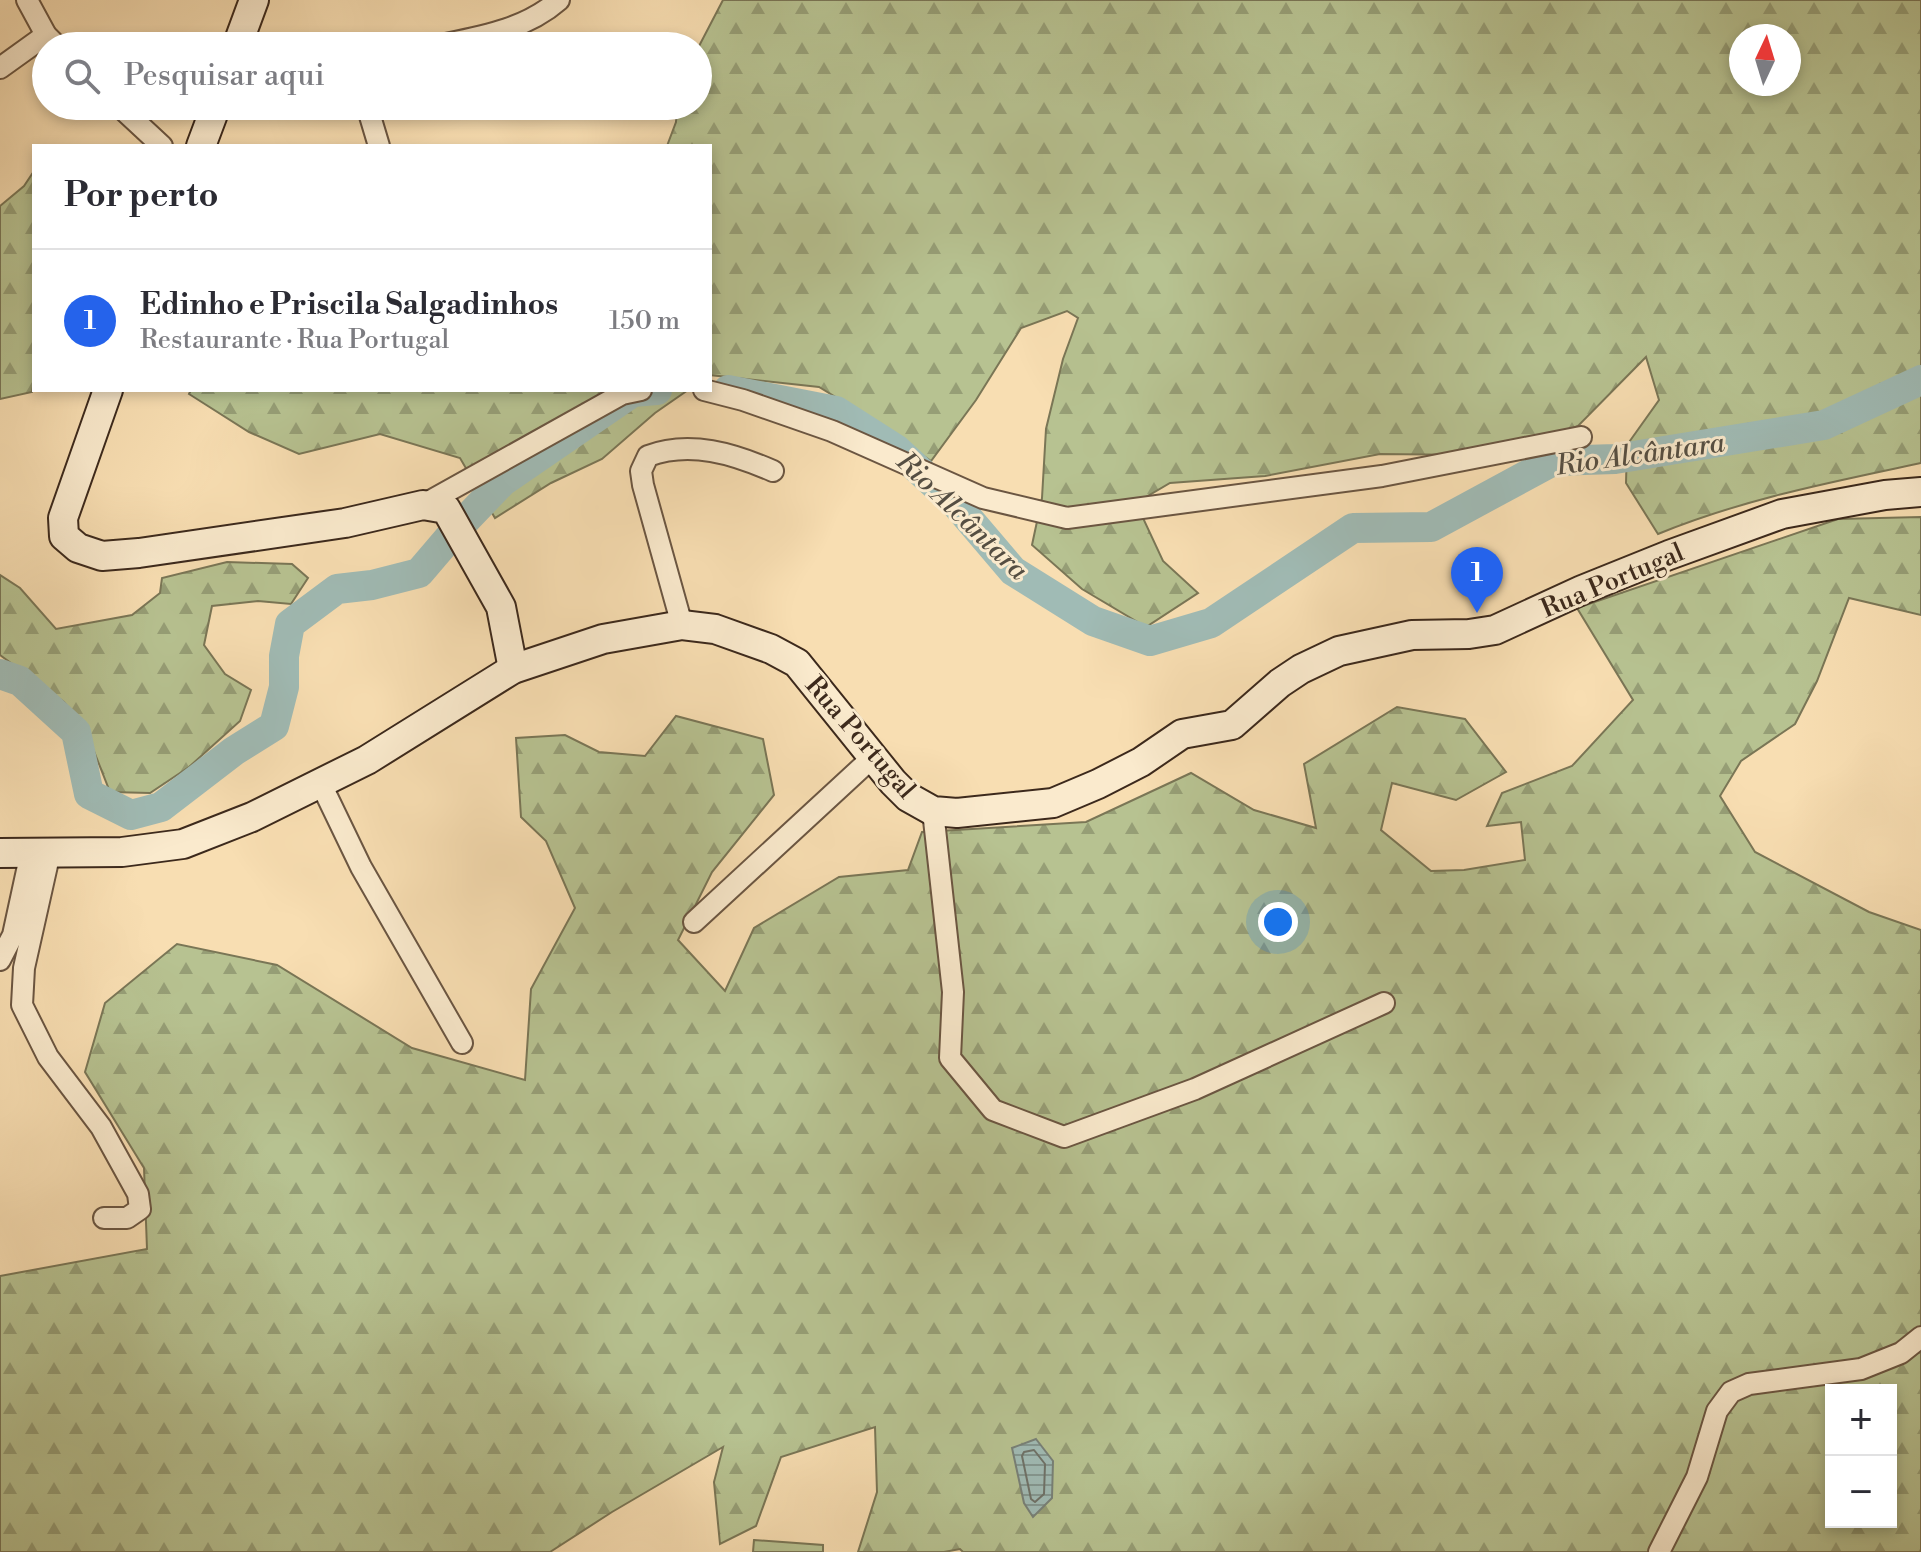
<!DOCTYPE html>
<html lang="pt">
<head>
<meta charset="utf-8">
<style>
	:root { --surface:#fff; --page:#f2f2f3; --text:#2b2b33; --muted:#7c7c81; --line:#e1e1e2; --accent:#2563eb }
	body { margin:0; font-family:"Libre Bodoni",serif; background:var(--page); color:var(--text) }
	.controls { position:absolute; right:24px; bottom:24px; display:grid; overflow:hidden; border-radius:0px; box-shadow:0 4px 12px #0003 }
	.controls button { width:72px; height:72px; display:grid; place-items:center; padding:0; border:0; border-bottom:2px solid var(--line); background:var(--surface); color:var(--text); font:40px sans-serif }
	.compass { position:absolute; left:1729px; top:24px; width:72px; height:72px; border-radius:50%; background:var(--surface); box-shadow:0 4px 12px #0003; rotate:4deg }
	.you { position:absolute; left:1278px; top:922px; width:28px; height:28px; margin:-20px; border:6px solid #fff; border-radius:50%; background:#1a73e8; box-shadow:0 0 0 12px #1a73e833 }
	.badge { display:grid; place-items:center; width:52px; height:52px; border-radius:50%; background:var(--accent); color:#fff; font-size:26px; font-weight:700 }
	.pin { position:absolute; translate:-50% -66px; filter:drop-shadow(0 2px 4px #0008) }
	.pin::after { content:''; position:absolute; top:42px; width:28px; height:24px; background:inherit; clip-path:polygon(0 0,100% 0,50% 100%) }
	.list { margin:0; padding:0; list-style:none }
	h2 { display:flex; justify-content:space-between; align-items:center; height:104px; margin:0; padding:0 32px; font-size:34px }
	h2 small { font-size:26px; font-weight:400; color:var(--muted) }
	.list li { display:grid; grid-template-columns:52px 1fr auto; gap:24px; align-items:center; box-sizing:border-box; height:144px; padding:0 32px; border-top:2px solid var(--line) }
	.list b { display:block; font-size:30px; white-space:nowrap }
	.list p { margin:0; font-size:26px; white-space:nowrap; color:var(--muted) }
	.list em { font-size:26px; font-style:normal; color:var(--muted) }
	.icon { flex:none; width:44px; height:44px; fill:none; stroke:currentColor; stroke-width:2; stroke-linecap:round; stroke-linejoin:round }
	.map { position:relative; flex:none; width:1921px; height:1552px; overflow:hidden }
	.search { position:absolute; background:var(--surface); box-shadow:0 4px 12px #0003; left:32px; top:32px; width:680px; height:88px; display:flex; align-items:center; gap:20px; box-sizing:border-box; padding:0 28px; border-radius:44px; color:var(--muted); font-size:30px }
	.panel { position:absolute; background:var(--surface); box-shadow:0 4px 12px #0003; left:32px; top:144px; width:680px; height:248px; border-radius:0px }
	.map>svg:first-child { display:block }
	.forest { fill:url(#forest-firs); stroke:#7a7656; stroke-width:2; fill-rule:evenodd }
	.pitch { fill:#b7c291; stroke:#7a7656; stroke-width:2 }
	.water { fill:url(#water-rules); stroke:#788178; stroke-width:2 }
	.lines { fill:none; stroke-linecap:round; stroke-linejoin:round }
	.shore { stroke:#6e7268; stroke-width:2 }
	.river { stroke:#a0bbb5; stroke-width:30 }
	.street-casing { stroke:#6b5642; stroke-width:24 }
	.secondary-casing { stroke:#3c291c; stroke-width:32 }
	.street { stroke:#faeacd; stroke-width:20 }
	.secondary { stroke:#faeacd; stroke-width:28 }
	.labels { text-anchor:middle; stroke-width:6; stroke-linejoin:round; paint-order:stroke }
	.street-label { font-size:26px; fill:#3c291c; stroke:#faeacd }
	.water-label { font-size:28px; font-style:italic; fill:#554e42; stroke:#faeacd }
</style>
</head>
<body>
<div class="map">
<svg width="1921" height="1552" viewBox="0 0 1921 1552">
	<defs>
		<pattern id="forest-firs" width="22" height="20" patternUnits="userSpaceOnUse" patternTransform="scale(2)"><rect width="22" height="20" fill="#b7c291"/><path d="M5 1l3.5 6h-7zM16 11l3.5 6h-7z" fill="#969e76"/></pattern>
		<pattern id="water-rules" width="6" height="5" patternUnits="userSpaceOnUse" patternTransform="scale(2)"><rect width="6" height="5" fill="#a0bbb5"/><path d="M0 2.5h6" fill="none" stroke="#849892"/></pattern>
	</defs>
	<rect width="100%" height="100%" fill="#f8deb2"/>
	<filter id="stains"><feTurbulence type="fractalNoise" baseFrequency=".0025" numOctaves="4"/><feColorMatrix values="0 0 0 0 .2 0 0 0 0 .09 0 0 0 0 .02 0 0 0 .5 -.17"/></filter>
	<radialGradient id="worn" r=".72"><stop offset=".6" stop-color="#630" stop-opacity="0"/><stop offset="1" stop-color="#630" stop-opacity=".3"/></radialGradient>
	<g class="forest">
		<path d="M723,0H1921V463C1832,482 1743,499 1658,534L1626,483L1627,445L1659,400L1646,357L1578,426L1548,439L1474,455L1380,454L1265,476L1170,483L1136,503L1163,561L1198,593L1146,627L1082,589L1032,545L1042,498L1046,429L1063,359L1078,318L1067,311L1021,328L976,400L931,461L865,415L819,387L710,375V146H667L676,122L677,106H698V48ZM1741,36H1789V84H1741Z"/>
		<path d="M34,171V381L32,392L0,399V206L24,186Z"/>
		<path d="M191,390H688L655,413L602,459L551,483L495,518L460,458L380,434L299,454L249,432L189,394Z"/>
		<path d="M1921,517V615L1849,598L1817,681L1795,724L1741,761L1720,796L1755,852L1869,912L1921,930V1552H963L960,1549L944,1552H858L877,1492L875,1427L781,1457L756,1526L720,1544L714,1482L723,1447L612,1512L550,1552H0V1276L147,1249L144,1168L85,1072L105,1003L177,944L277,965L412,1048L525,1080L531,989L575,908L546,841L521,817L516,738L565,735L599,752L645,756L676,716L763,739L774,795L712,872L678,940L725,991L754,928L839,877L908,870L922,832L1086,822L1191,773L1254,810L1316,828L1304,764L1397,707L1465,719L1506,772L1456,800L1392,783L1381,830L1431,871L1464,870L1525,860L1521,822L1487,826L1502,793L1572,766L1633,700L1577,608L1838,519ZM1831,1390H1891V1522H1831Z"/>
		<path d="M227,562L292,564L308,578L291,604L258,601L212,606L204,645L225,674L251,690L240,721L189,767L150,793L110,792L86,731L64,702L0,655V575L20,588L56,629L132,615L160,593L162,578Z"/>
	</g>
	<path class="pitch" d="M754,1540L823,1545V1552H753Z"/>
	<path class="water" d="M1036,1439L1053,1461L1052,1498L1033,1517L1024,1503L1012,1448Z"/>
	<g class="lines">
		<path class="shore" d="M1034,1450L1045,1464L1044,1494L1035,1502L1031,1499L1022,1456L1024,1452Z"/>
		<g class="river">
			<path d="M728,390L836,411L897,450L956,504L1013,571L1093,621L1150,641L1211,623L1353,528L1431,527L1553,461L1615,459L1824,425L1921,380"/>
			<path d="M0,674L20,681L76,732L89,794L131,815L161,807L234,751L274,726L284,687V656L290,624L337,589L372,585L419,573L454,532L502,482L633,392L657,390"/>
		</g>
		<defs>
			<g id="street">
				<path d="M27,0L46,35L57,46"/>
				<path d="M436,46C480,37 525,30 559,0"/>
				<path d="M0,68L46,35"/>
				<path d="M119,106L162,146"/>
				<path d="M367,106L379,146"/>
				<path d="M704,390L743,400L832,431L983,498L1067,518L1382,476L1581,437"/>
				<path d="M423,505L622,394L641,390"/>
				<path d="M682,625L643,485L641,471L648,456C690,440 734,454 773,471"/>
				<path d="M321,784L361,867L462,1043"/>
				<path d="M933,811L953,992L950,1058L993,1110L1064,1137L1195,1089L1384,1003"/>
				<path d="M50,852L24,968L22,1005L48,1057L101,1127L138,1194L140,1209L127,1218H104"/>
				<path d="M694,922L873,757"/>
				<path d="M0,960L13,935L31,852"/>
				<path d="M1659,1552L1697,1477L1717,1411L1731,1392L1749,1384L1861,1369L1901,1353L1921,1337"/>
			</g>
			<g id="secondary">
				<path d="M237,46L254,0"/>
				<path d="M201,146L216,106"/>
				<path d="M108,390L63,518L64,536L78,548L102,556L139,553L345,523L423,505L446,509L501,607L513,669"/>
				<path d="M0,853L122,852L183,844L252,817L367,760L513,669L603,639L682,625L715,629L771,649L797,663L893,782L908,797L933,811L957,813L1053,803L1098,784L1141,762L1182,734L1232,725L1280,683L1301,669L1339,651L1412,635L1469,634L1495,630L1582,590L1669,555L1782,514L1885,495L1921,492"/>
			</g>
		</defs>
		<use href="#street" class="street-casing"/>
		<use href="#secondary" class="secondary-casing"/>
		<use href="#street" class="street"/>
		<use href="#secondary" class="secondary"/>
	</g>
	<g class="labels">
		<g class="street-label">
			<text transform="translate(1612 580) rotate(-23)" y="9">Rua Portugal</text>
			<text transform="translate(861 737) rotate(49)" y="9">Rua Portugal</text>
		</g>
		<g class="water-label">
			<text transform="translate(1640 453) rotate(-8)" y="10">Rio Alcântara</text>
			<text transform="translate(963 515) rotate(44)" y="10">Rio Alcântara</text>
		</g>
	</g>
	<rect width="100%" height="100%" filter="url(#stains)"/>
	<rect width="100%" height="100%" fill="url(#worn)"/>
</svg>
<div class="controls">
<button>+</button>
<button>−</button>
</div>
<svg class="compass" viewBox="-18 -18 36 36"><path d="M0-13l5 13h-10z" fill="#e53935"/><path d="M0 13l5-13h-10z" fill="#7c7c81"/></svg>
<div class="you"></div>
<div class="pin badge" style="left:1477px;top:613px">1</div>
<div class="search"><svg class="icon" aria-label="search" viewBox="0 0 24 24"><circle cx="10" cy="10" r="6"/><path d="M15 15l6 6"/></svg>Pesquisar aqui</div>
<section class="panel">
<h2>Por perto<small></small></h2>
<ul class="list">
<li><span class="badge">1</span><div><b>Edinho e Priscila Salgadinhos</b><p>Restaurante · Rua Portugal</p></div><em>150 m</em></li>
</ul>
</section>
</div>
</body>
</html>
